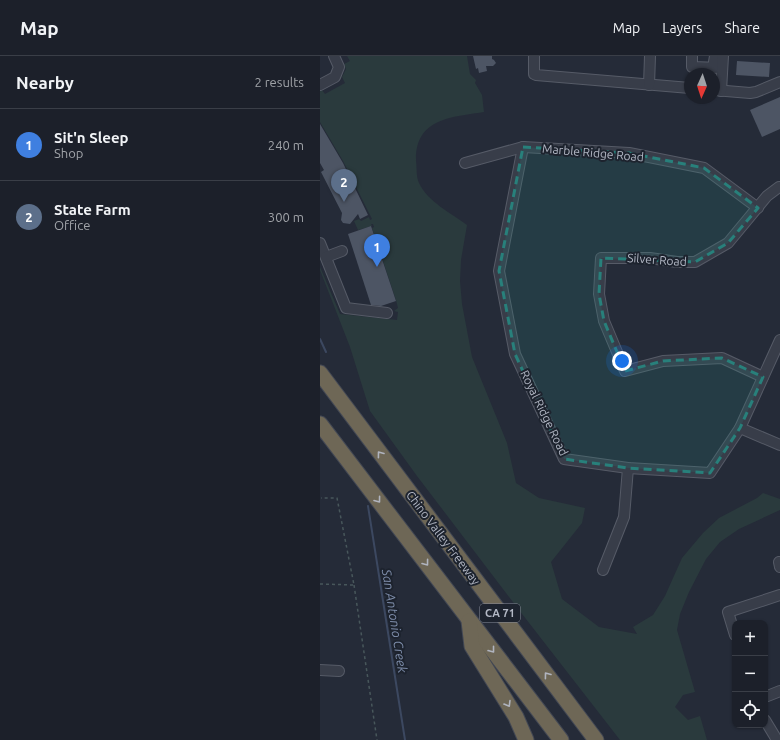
<!DOCTYPE html>
<html lang="en">
<head>
<meta charset="utf-8">
<style>
	:root { --surface:#1c202a; --page:#292d36; --text:#f1f3f6; --muted:#a0a3a8; --line:#3a3e47; --accent:#0b8043 }
	body { margin:0; font-family:Ubuntu,sans-serif; background:var(--page); color:var(--text) }
	.controls { position:absolute; right:12px; bottom:12px; display:grid; overflow:hidden; border-radius:8px; box-shadow:0 1px 3px #0004 }
	.controls button { width:36px; height:36px; display:grid; place-items:center; padding:0; border:0; border-bottom:1px solid var(--line); background:var(--surface); color:var(--text); font:20px sans-serif }
	.compass { position:absolute; left:364px; top:12px; width:36px; height:36px; border-radius:50%; background:var(--surface); box-shadow:0 1px 3px #0004; rotate:183deg }
	.you { position:absolute; left:302px; top:305px; width:14px; height:14px; margin:-10px; border:3px solid #fff; border-radius:50%; background:#1a73e8; box-shadow:0 0 0 6px #1a73e833 }
	.badge { display:grid; place-items:center; width:26px; height:26px; border-radius:50%; background:var(--accent); color:#fff; font-size:13px; font-weight:700 }
	.pin { position:absolute; translate:-50% -33px; filter:drop-shadow(0 1px 2px #0008) }
	.pin::after { content:''; position:absolute; top:21px; width:14px; height:12px; background:inherit; clip-path:polygon(0 0,100% 0,50% 100%) }
	.list { margin:0; padding:0; list-style:none }
	h2 { display:flex; justify-content:space-between; align-items:center; height:52px; margin:0; padding:0 16px; font-size:17px }
	h2 small { font-size:13px; font-weight:400; color:var(--muted) }
	.list li { display:grid; grid-template-columns:26px 1fr auto; gap:12px; align-items:center; box-sizing:border-box; height:72px; padding:0 16px; border-top:1px solid var(--line) }
	.list b { display:block; font-size:15px; white-space:nowrap }
	.list p { margin:0; font-size:13px; white-space:nowrap; color:var(--muted) }
	.list em { font-size:13px; font-style:normal; color:var(--muted) }
	.icon { flex:none; width:22px; height:22px; fill:none; stroke:currentColor; stroke-width:2; stroke-linecap:round; stroke-linejoin:round }
	.map { position:relative; flex:none; width:460px; height:684px; overflow:hidden }
	header { display:flex; align-items:center; gap:24px; box-sizing:border-box; height:56px; padding:0 20px; background:var(--surface); border-bottom:1px solid var(--line) }
	header strong { font-size:19px }
	nav { display:flex; gap:22px; margin-inline-start:auto; font-size:14px }
	main { display:flex }
	aside { flex:1; background:var(--surface) }
	.map>svg:first-child { display:block }
	.green { fill:#2a3a3d }
	.lines { fill:none; stroke-linecap:round; stroke-linejoin:round }
	.stream { stroke:#3c4860; stroke-width:2 }
	.building { fill:#4d5564 }
	.minor-casing { stroke:#565b67; stroke-width:12 }
	.highway-casing { stroke:#434854; stroke-width:17 }
	.path { stroke:#48575b; stroke-width:1.5; stroke-dasharray:3 3; stroke-linecap:butt }
	.minor { stroke:#383d49; stroke-width:10 }
	.highway { stroke:#6e6756; stroke-width:15 }
	.oneway { stroke:#b0b4bf }
	.marked { fill:#28807b; fill-opacity:0.2; stroke:#28807b; stroke-width:3; stroke-dasharray:8 5; stroke-linejoin:round }
	.labels { text-anchor:middle; stroke-width:4; stroke-linejoin:round; paint-order:stroke }
	.shield { fill:#1d232e; stroke:#868b98; stroke-width:1 }
	.shield-label { font-size:11px; font-weight:bold; fill:#b3b8c5 }
	.street-label { font-size:12px; fill:#b3b8c5; stroke:#1d232e }
	.water-label { font-size:13px; font-style:italic; fill:#7e8daa; stroke:#1d232e }
</style>
</head>
<body>
<header>
<strong>Map</strong>
<nav><a>Map</a><a>Layers</a><a>Share</a></nav>
</header>
<main>
<aside>
<h2>Nearby<small>2 results</small></h2>
<ul class="list">
<li><span class="badge" style="background:#3f7fe0">1</span><div><b>Sit'n Sleep</b><p>Shop</p></div><em>240 m</em></li>
<li><span class="badge" style="background:#5c6f8a">2</span><div><b>State Farm</b><p>Office</p></div><em>300 m</em></li>
</ul>
</aside>
<div class="map">
<svg width="460" height="684" viewBox="0 0 460 684">
	<rect width="100%" height="100%" fill="#252b38"/>
	<path class="green" d="M27,0H147L150,18L156,24L155,27L162,39L164,56C132,61 95,62 96,105C97,112 96,121 99,127C108,146 131,157 147,169L141,204L140,225L142,248L152,301L187,387L196,427L219,442L265,452L262,467L231,506L242,543L279,571L317,578L313,571L333,559L345,540L362,502L383,477L399,462L437,442L443,437L460,443V454L419,473L400,486L386,503L369,536L360,558L357,574L375,636L363,639L355,651L368,664L380,660L387,684H300L199,554L97,420L50,355L30,291L0,214V211L20,258L77,264L78,256L74,255L78,252L76,244L52,172L54,171L53,168H51L52,170L38,174L34,165L39,163L41,165L49,161L50,164L52,163L23,105L0,66V33H1L5,38L25,27L22,21L26,13L24,8L30,5Z"/>
	<g class="lines">
		<g class="stream">
			<path d="M0,283L6,296"/>
			<path d="M48,450L85,684"/>
		</g>
	</g>
	<g class="building">
		<path d="M153,0H172V3L174,4L176,7L173,10H166L167,15L159,17L158,12L156,13Z"/>
		<path d="M417,5L450,7L449,21L416,19Z"/>
		<path d="M460,41V73L442,81L430,54Z"/>
		<path d="M0,68L23,107L48,159L40,163L38,158L30,168L23,167L21,164L22,157L1,116L4,114L0,107Z"/>
		<path d="M51,170L76,245L61,250L51,249L28,178Z"/>
	</g>
	<g class="lines">
		<defs>
			<g id="minor">
				<path d="M214,0V18L216,19L370,32"/>
				<path d="M372,0V11L402,12"/>
				<path d="M393,12L395,0"/>
				<path d="M0,29L15,21L19,11L14,0"/>
				<path d="M329,29L330,0"/>
				<path d="M394,34L430,37L436,36L460,26"/>
				<path d="M401,35L403,0"/>
				<path d="M203,91L179,215L195,298L244,403L308,412L390,417L420,372L460,284"/>
				<path d="M145,107L203,91L309,97L384,112L438,152"/>
				<path d="M0,187L26,252L67,257"/>
				<path d="M6,201L22,195"/>
				<path d="M443,321L402,302L343,305L305,315L284,265L279,238L281,202H330L357,206H375L408,187L447,140L459,131H460"/>
				<path d="M420,372L460,389"/>
				<path d="M459,506L460,511"/>
				<path d="M283,514L304,461L308,412"/>
				<path d="M415,579L408,556L460,539"/>
				<path d="M0,614L19,615"/>
				<path d="M445,641L460,635"/>
				<path d="M445,664L457,684"/>
			</g>
			<g id="highway">
				<path d="M0,317L276,684"/>
				<path d="M0,368L241,684"/>
				<path d="M149,565L152,590L196,661L206,684"/>
			</g>
		</defs>
		<use href="#minor" class="minor-casing"/>
		<use href="#highway" class="highway-casing"/>
		<g class="path">
			<path d="M0,528L34,529L17,442H1"/>
			<path d="M34,529L57,684"/>
		</g>
		<use href="#minor" class="minor"/>
		<use href="#highway" class="highway"/>
	</g>
	<defs><path id="oneway-chevron" d="M-2-3.5L2.5 0L-2 3.5" fill="none" stroke-width="1.6" stroke-linecap="round" stroke-linejoin="round"/></defs>
	<g class="oneway">
		<use href="#oneway-chevron" transform="translate(60 398) rotate(-127)"/>
		<use href="#oneway-chevron" transform="translate(58 444) rotate(53)"/>
		<use href="#oneway-chevron" transform="translate(106 507) rotate(53)"/>
		<use href="#oneway-chevron" transform="translate(172 594) rotate(52)"/>
		<use href="#oneway-chevron" transform="translate(227 619) rotate(-127)"/>
		<use href="#oneway-chevron" transform="translate(188 648) rotate(59)"/>
	</g>
	<path class="marked" d="M203,91L309,97L384,112L438,152L408,187L375,206L281,202L279,238L284,265L305,315L343,305L402,302L443,321L420,372L390,417L308,412L244,403L195,298L179,215Z"/>
	<g class="labels">
		<rect class="shield" x="160" y="548" width="40" height="18" rx="3"/>
		<g class="shield-label">
			<text x="180" y="561">CA 71</text>
		</g>
		<g class="street-label">
			<text transform="translate(273 97) rotate(5)" y="4">Marble Ridge Road</text>
			<text transform="translate(337 204) rotate(4)" y="4">Silver Road</text>
			<text transform="translate(224 357) rotate(64)" y="4">Royal Ridge Road</text>
			<text transform="translate(123 482) rotate(53)" y="4">Chino Valley Freeway</text>
		</g>
		<g class="water-label">
			<text transform="translate(75 565) rotate(81)" y="5">San Antonio Creek</text>
		</g>
	</g>
</svg>
<div class="controls">
<button>+</button>
<button>−</button>
<button><svg class="icon" aria-label="locate" viewBox="0 0 24 24"><circle cx="12" cy="12" r="6"/><path d="M12 2v4M12 18v4M2 12h4M18 12h4"/></svg></button>
</div>
<svg class="compass" viewBox="-18 -18 36 36"><path d="M0-13l5 13h-10z" fill="#e53935"/><path d="M0 13l5-13h-10z" fill="#a0a3a8"/></svg>
<div class="you"></div>
<div class="pin badge" style="left:57px;top:211px;background:#3f7fe0">1</div>
<div class="pin badge" style="left:24px;top:146px;background:#5c6f8a">2</div>
</div>
</main>
</body>
</html>
